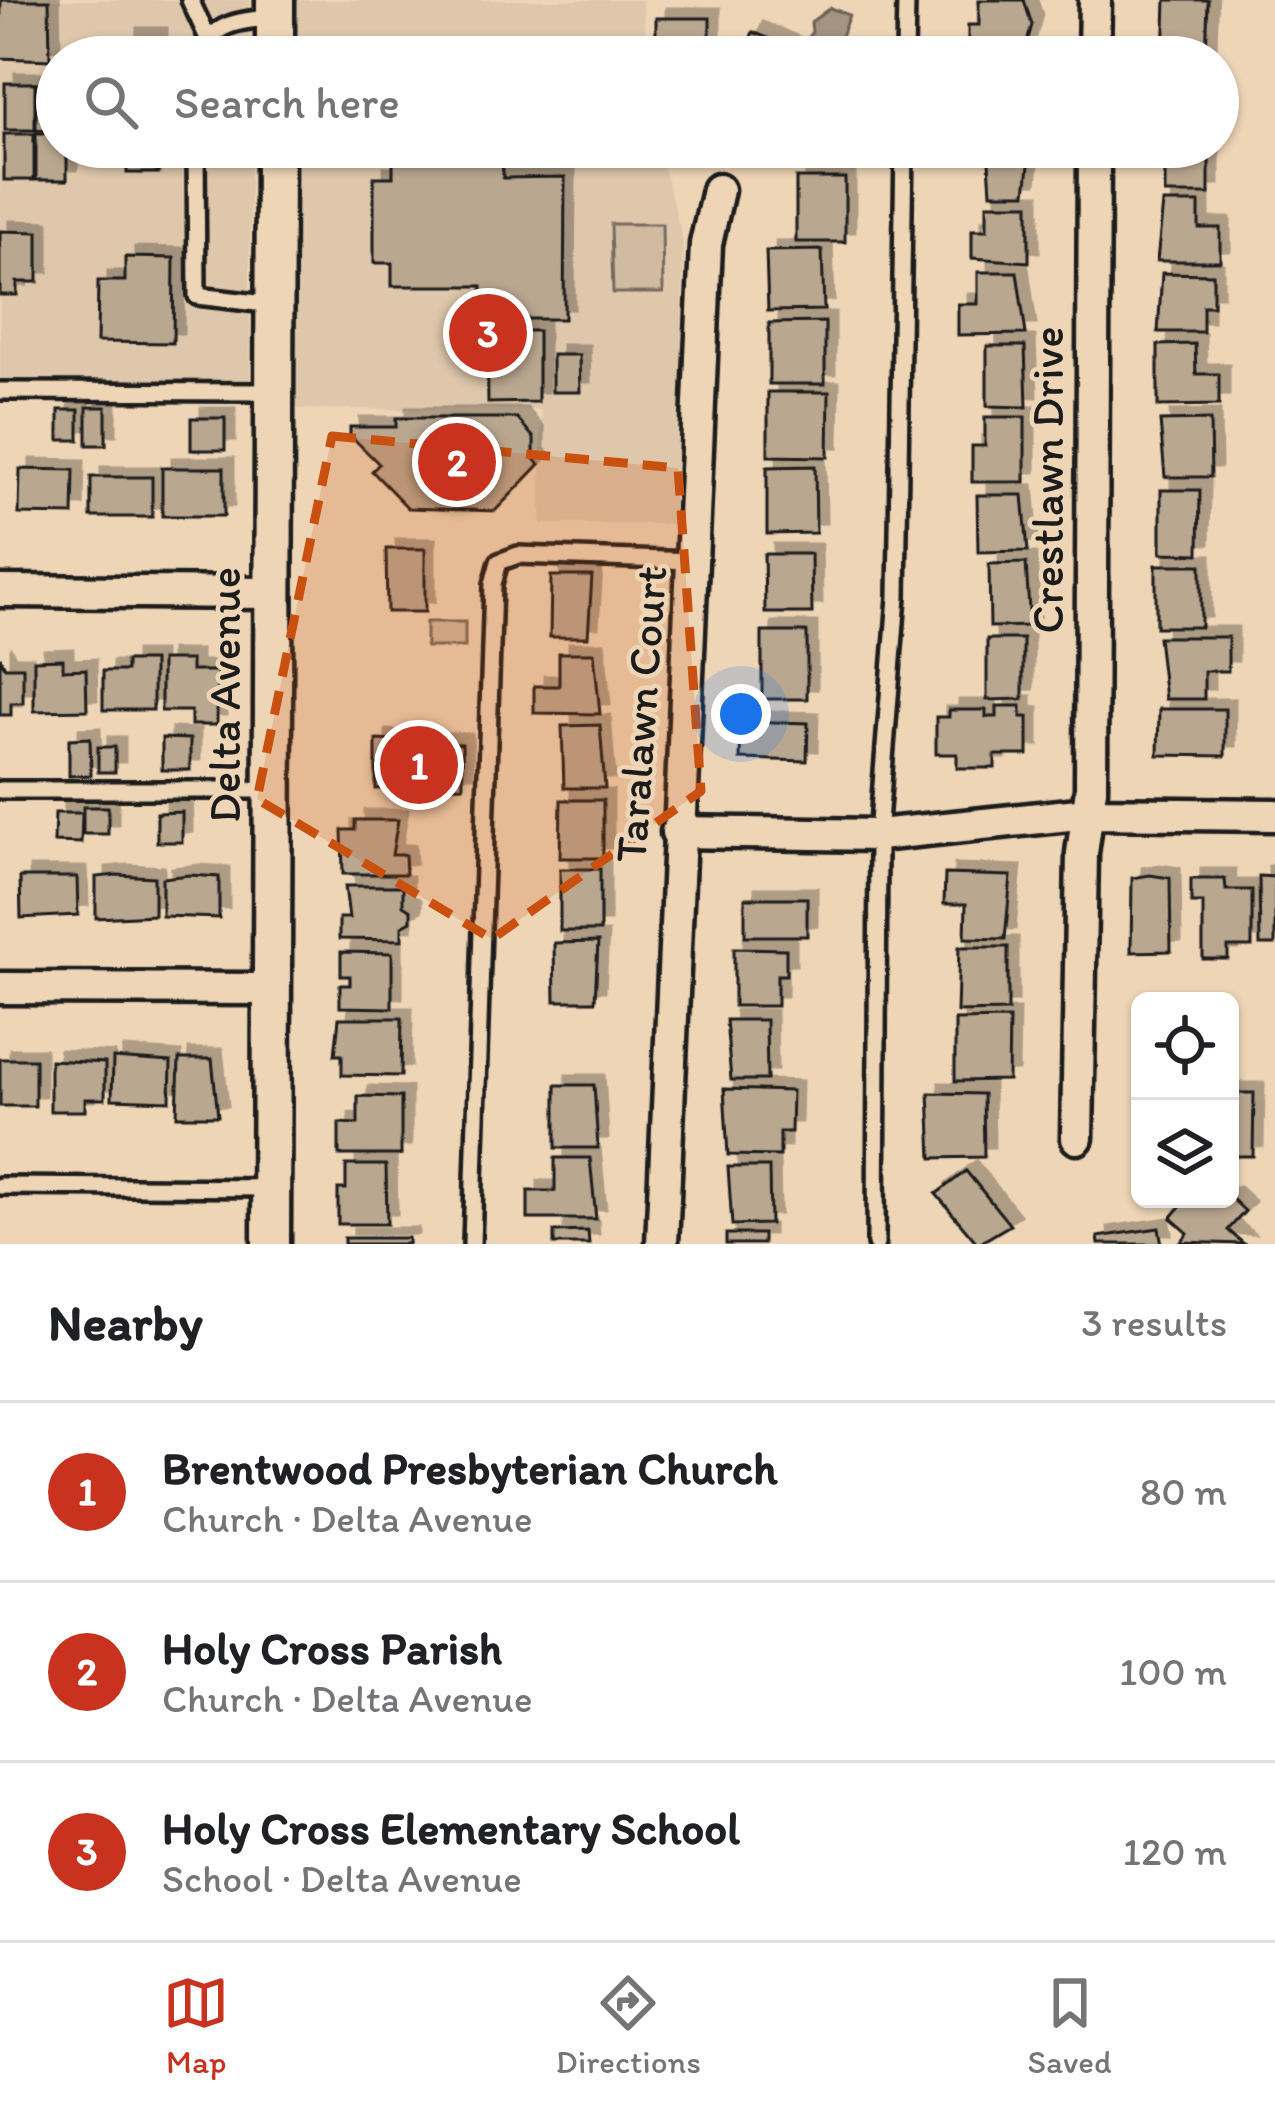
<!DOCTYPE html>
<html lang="en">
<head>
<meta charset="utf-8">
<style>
	:root { --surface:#fff; --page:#f6f6f6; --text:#202124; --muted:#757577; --line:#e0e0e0; --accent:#c8321e }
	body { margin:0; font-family:Itim,sans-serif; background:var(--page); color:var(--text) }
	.controls { position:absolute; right:36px; bottom:36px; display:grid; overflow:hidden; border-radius:18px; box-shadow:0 3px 9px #0004 }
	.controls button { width:108px; height:108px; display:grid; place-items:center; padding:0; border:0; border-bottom:3px solid var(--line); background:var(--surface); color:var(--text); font:60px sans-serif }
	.you { position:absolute; left:741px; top:714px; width:42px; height:42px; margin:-30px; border:9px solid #fff; border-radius:50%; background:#1a73e8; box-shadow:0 0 0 18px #1a73e833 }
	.badge { display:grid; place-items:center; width:78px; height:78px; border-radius:50%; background:var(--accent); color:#fff; font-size:39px; font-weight:700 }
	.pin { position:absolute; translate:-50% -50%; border:6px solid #fff; box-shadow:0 3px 12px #0006 }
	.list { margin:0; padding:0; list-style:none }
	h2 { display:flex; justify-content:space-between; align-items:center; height:156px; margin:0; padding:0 48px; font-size:51px }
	h2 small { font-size:39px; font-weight:400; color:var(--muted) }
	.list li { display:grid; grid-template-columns:78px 1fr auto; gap:36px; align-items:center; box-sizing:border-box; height:180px; padding:0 48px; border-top:3px solid var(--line) }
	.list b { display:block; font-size:45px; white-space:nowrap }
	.list p { margin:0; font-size:39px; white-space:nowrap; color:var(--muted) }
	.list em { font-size:39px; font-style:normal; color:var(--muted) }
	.icon { flex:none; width:66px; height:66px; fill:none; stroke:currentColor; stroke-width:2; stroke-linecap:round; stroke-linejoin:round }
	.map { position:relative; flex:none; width:1275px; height:1244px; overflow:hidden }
	.search { position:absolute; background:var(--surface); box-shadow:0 3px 9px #0004; left:36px; right:36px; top:36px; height:132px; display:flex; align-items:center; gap:30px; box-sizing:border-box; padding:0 42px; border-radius:66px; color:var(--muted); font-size:45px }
	.sheet { height:696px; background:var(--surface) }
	nav { display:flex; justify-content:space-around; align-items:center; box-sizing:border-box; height:168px; border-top:3px solid var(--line); background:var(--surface); font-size:33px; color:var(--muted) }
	nav a { display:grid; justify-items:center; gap:6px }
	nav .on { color:var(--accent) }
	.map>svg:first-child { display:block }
	.built { fill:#dec7ab }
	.green { fill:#d0baa0; stroke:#766b5e; stroke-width:3 }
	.water { fill:#a39380; stroke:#6d6358; stroke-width:3 }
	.building { fill:#baa790; stroke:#1c1c1c; stroke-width:3; filter:url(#shadow) }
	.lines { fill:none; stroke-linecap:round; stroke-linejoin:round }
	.service-casing { stroke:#1c1c1c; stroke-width:24 }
	.minor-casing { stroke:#1c1c1c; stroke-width:39 }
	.tertiary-casing { stroke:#1c1c1c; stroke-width:45 }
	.service { stroke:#eed5b6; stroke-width:15 }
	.minor { stroke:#eed5b6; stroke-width:30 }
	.tertiary { stroke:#eed5b6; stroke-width:36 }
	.marked { fill:#c9500e; fill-opacity:0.2; stroke:#c9500e; stroke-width:9; stroke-dasharray:24 15; stroke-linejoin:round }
	.labels { text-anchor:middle; stroke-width:9; stroke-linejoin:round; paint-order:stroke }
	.street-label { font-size:45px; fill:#1c1c1c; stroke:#eed5b6 }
</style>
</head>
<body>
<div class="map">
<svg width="1275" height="1244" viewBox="0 0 1275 1244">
	<defs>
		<filter id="shadow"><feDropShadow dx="10" dy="-10" stdDeviation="0" flood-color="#0004"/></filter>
	</defs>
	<rect width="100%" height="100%" fill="#eed5b6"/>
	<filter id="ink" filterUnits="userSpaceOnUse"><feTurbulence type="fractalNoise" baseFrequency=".00833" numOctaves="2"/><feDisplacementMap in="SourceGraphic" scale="24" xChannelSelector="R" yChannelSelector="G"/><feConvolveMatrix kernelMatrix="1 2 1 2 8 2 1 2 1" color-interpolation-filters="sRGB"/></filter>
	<g filter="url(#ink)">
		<g class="built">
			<path d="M0,0H250V57H57V147H250V392L0,391Z"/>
			<path d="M296,0H642L648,57H296Z"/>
			<path d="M295,147H658L683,241L681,524H541V410L294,409Z"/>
		</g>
		<g class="green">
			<path d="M611,224H662L663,293H613Z"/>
			<rect x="426" y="622" width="39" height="25"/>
		</g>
		<path class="water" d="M830,8L849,15L840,39L823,50L804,42L812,32L811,22Z"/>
		<g class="building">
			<path d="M1,0H49L50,60L0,58Z"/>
			<path d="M979,0H1024L1032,25L1023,56H968V25H979Z"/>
			<path d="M1166,0H1208L1206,57H1164Z"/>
			<rect x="656" y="18" width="54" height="39"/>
			<path d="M753,32L813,57H743Z"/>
			<rect x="127" y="38" width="30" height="19"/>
			<rect x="5" y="83" width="30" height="47"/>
			<rect x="36" y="83" width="21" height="47"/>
			<path d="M36,133H57V147H67V180H36Z"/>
			<rect x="4" y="134" width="30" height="46"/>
			<rect x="127" y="147" width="32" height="26"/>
			<path d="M817,147H859L861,157L822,166Z"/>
			<path d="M988,147H1031L1026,193H991Z"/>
			<rect x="1165" y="147" width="44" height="47"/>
			<path d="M411,157H502L503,178L565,177L564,319H482V286H392V263H374V177H393V161Z"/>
			<rect x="796" y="178" width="49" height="64"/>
			<path d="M1163,203H1199V228H1220V261H1157Z"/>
			<path d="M987,204H1029V262L972,258V230H987Z"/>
			<path d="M0,231L38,232V282H17V295H0Z"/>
			<path d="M822,250L824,310L768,311L766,251Z"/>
			<path d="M125,257L174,258L173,343L97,342L98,281H125Z"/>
			<path d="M978,272H1017L1026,334L958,335V304H978Z"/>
			<path d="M1162,273L1213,274V306H1203V332H1158Z"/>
			<path d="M825,322V384H769V323Z"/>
			<path d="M487,331H538V402L488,403Z"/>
			<path d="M1195,344L1196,374H1219V405L1158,406V345Z"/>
			<path d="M987,346H1025L1027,407L987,406Z"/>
			<path d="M552,355H579L580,392H552Z"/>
			<path d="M768,392H829L828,457L768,456Z"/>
			<rect x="87" y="407" width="19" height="38"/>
			<rect x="59" y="410" width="20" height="30"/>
			<path d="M985,417H1025V482H972V446H985Z"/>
			<rect x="191" y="418" width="34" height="32"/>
			<path d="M396,418H517L534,438V459L540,464L495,511L408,508L372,471L379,464L350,435V427H396Z"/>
			<path d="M1210,420L1211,477H1165L1160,421Z"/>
			<path d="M815,466L816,533L767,534V467Z"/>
			<rect x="162" y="468" width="62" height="48"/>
			<path d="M20,469L74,470L73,515L19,514Z"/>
			<rect x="91" y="477" width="61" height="40"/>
			<path d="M1161,490H1200L1199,554L1161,553Z"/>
			<path d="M977,495H1023L1028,551L978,552Z"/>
			<path d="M386,549H425V612H387Z"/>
			<path d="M764,554H811L812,613H765Z"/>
			<path d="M1026,563L1030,626L990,627L989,564Z"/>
			<rect x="1156" y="565" width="45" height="62"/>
			<path d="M551,576H592L588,637H550Z"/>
			<rect x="762" y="632" width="45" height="67"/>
			<path d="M1158,637H1228V671H1204V699H1165Z"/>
			<path d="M987,639H1023V699L987,700Z"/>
			<path d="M559,653H594L600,714L534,713V686H559Z"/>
			<path d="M0,657L5,667H23V703H11V715H0Z"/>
			<path d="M63,659V670L86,669L87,710L34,711V660Z"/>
			<path d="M161,660H191V671H217V725H191V711H161Z"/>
			<path d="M126,661H153V710H103V671H126Z"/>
			<path d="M997,706H1021V717H1028V755H995V768H957V754H936V717H949V710H986V717H997Z"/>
			<path d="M1159,709H1225V756L1158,755Z"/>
			<path d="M741,721L808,723L807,761L740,759Z"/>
			<path d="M600,725L605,788H564L562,726Z"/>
			<path d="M90,738L91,775L69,776V739Z"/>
			<path d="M162,738L190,739V770H162Z"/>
			<path d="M376,740L462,744L463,786L376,789Z"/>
			<rect x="98" y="747" width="17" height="25"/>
			<path d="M561,800H603V858H560Z"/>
			<rect x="83" y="807" width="25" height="27"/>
			<path d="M182,812V842H157V813Z"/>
			<path d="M55,813H82L81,843L54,842Z"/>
			<path d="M355,820H398L392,855H405L406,874H343L342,830H355Z"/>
			<rect x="560" y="869" width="40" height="62"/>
			<path d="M945,874L1011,876L1005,939L965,938L966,904H944Z"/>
			<path d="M117,875L154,877V915L96,918V877Z"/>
			<path d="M189,875L219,877V918L162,916V878Z"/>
			<path d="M1150,875L1170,878L1171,951L1131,952L1132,878Z"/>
			<path d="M1259,876L1275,877V945H1260Z"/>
			<path d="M20,877H77L78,915L21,918Z"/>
			<path d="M1191,879H1225L1226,890H1252V947H1228V959H1203V903H1191Z"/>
			<path d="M345,886H403V905L411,910V921L402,926V940L339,939V918H349Z"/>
			<rect x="745" y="898" width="62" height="38"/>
			<path d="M598,942L595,1001H555L554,943Z"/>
			<path d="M959,947H1008V1011L957,1012Z"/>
			<path d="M734,948L786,949V975H777V1006H734Z"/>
			<path d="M341,952L392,953V1008L340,1007V985H350V976H341Z"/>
			<path d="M339,1018H402L401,1076L342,1075V1055H335Z"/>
			<path d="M1009,1019L1008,1080L955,1081V1020Z"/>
			<path d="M726,1020H766L767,1080H731Z"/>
			<path d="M113,1058L171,1062L170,1101L112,1099Z"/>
			<rect x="0" y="1059" width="35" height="47"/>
			<path d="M179,1059H212L218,1116H177Z"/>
			<path d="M50,1060L105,1063V1099H85V1111H50Z"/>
			<path d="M556,1085H594L598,1148H556Z"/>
			<path d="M724,1089L792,1091L791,1132H780V1156L728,1155Z"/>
			<path d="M929,1093L983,1094L984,1157L932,1158Z"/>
			<path d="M1230,1093H1254L1253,1156H1230Z"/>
			<path d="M358,1096L401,1097V1155H339V1123L358,1124Z"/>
			<path d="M555,1158H590L596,1219H528V1191H555Z"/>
			<path d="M346,1165H386L387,1224H338V1189H346Z"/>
			<path d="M728,1167H769L770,1224L732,1225Z"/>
			<path d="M966,1171L1010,1225L978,1244L936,1194Z"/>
			<path d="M1230,1197L1245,1211L1228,1230L1244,1244L1181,1242L1188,1233L1171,1218L1187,1199Z"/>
			<path d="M1159,1228L1162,1244H1099L1098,1237Z"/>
			<path d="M588,1231L589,1244H554V1232Z"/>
			<rect x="726" y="1234" width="37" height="10"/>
			<rect x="344" y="1238" width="64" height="6"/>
		</g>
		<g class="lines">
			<defs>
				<g id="service">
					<path d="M190,0L207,36"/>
					<path d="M198,57C212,23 239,20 273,18"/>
					<path d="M905,57L906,0"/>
					<path d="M196,147L197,296L274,305"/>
					<path d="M0,391L273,392"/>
					<path d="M0,790H272"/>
					<path d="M0,1186L269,1188"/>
					<path d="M472,1244L493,584L499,562L518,555L693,561"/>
					<path d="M876,1244L878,835L897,597L904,147"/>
				</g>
				<g id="minor">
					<path d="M1094,57L1095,0"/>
					<path d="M0,591L272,593"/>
					<path d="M677,832L878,835L1088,813L1275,815"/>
					<path d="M0,988L271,989"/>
					<path d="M1077,1138L1082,853L1091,789L1094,147"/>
					<path d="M662,1244L706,244L718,190"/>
				</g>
				<g id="tertiary">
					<path d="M275,57V0"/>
					<path d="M271,1244L275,147"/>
				</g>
			</defs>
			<use href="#service" class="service-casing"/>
			<use href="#minor" class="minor-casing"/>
			<use href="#tertiary" class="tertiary-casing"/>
			<use href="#service" class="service"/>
			<use href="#minor" class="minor"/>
			<use href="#tertiary" class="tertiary"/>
		</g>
	</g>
	<path class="marked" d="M332,436L678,468L701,791L492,939L257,799Z"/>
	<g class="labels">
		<g class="street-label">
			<text transform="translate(1047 480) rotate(-90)" y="16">Crestlawn Drive</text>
			<text transform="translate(224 695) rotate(-90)" y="16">Delta Avenue</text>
			<text transform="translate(640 714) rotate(-86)" y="16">Taralawn Court</text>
		</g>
	</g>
</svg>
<div class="controls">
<button><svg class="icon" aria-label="locate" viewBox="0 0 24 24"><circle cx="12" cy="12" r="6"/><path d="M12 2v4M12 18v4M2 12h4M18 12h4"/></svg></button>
<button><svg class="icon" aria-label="layers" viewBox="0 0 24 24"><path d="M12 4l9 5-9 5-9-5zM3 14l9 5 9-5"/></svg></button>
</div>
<div class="you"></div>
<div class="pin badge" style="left:419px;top:765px">1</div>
<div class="pin badge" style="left:457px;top:462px">2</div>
<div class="pin badge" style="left:488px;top:333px">3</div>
<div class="search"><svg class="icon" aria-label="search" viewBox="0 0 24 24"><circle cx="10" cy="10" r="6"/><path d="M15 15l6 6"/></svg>Search here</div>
</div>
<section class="sheet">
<h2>Nearby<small>3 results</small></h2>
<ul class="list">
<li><span class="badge">1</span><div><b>Brentwood Presbyterian Church</b><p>Church · Delta Avenue</p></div><em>80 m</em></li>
<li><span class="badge">2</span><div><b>Holy Cross Parish</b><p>Church · Delta Avenue</p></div><em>100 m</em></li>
<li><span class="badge">3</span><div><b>Holy Cross Elementary School</b><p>School · Delta Avenue</p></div><em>120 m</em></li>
</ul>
</section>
<nav>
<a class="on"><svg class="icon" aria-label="map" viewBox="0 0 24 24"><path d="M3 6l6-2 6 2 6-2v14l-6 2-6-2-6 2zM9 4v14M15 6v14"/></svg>Map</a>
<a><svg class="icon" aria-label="directions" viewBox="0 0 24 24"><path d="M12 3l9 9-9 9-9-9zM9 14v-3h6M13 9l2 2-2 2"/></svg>Directions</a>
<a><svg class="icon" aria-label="saved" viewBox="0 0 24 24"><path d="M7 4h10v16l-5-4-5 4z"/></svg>Saved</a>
</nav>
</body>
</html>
